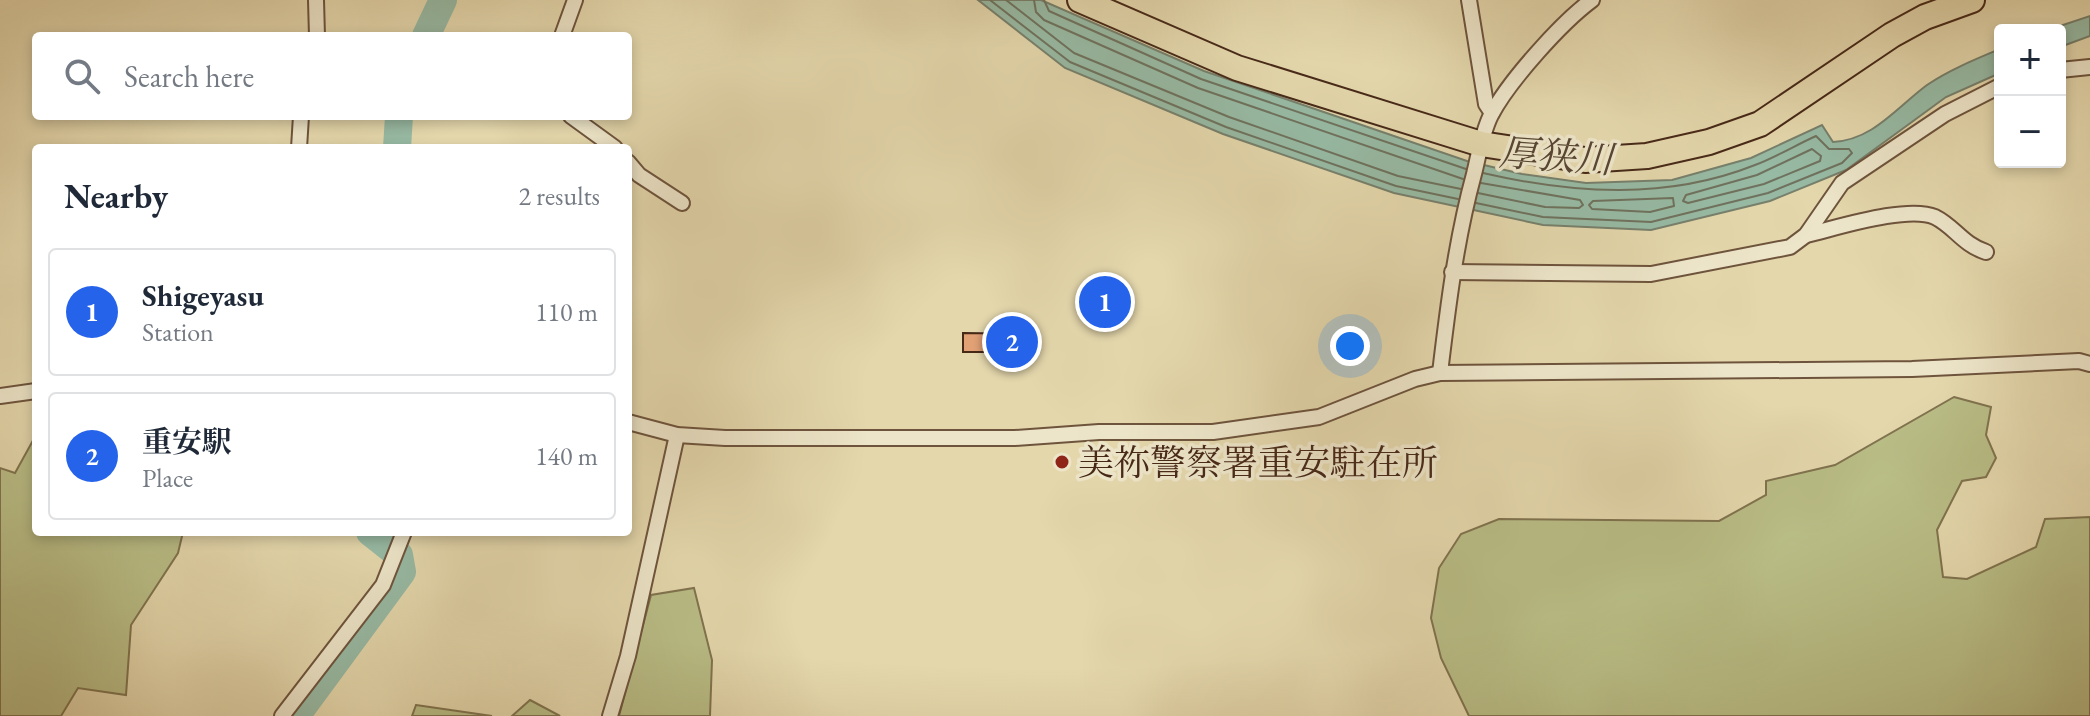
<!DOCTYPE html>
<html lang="en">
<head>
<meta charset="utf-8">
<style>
	:root { --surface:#fff; --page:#f6f6f7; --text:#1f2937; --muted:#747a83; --line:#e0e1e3; --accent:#2563eb }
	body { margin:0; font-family:"EB Garamond","Noto Serif JP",serif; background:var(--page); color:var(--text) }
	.controls { position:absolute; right:24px; top:24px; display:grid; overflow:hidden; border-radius:8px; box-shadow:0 4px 12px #0003 }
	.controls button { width:72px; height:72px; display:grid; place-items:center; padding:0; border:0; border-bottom:2px solid var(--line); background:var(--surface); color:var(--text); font:40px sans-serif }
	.you { position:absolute; left:1350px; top:346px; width:28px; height:28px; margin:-20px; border:6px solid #fff; border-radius:50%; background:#1a73e8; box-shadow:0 0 0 12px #1a73e833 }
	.badge { display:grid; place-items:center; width:52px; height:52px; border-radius:50%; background:var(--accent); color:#fff; font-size:26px; font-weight:700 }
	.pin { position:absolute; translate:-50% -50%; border:4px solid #fff; box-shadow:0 2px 8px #0006 }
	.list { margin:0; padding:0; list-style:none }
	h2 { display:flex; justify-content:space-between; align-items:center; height:104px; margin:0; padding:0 32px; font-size:34px }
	h2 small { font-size:26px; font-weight:400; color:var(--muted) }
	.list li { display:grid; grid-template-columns:52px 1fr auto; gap:24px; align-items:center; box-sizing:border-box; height:128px; margin:0 16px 16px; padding:0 16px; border:2px solid var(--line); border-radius:8px }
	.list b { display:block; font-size:30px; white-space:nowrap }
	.list p { margin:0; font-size:26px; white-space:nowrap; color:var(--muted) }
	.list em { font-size:26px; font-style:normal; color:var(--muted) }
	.icon { flex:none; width:44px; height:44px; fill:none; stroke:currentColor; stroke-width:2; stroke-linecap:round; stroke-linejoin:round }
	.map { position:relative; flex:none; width:2090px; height:716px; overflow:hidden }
	.search { position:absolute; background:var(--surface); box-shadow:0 4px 12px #0003; left:32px; top:32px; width:600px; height:88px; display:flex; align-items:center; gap:20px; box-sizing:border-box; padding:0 28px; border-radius:8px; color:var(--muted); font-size:30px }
	.panel { position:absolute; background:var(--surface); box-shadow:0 4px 12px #0003; left:32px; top:144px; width:600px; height:392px; border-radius:8px }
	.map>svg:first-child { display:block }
	.green { fill:#b9bd86; stroke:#80734f; stroke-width:2 }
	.water { fill:#97baa4; stroke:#77806c; stroke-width:2 }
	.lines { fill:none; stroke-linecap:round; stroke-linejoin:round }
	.shore { stroke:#6f725e; stroke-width:2 }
	.river { stroke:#97baa4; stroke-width:28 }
	.building { fill:#e1a175; stroke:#472918; stroke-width:2 }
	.street-casing { stroke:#6e543d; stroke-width:18 }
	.highway-casing { stroke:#472918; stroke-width:28 }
	.street { stroke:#ede5c9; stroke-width:14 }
	.highway { stroke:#e4d7ac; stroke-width:24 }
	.poi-dot { fill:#8f2418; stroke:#ede5c9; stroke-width:3 }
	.labels { text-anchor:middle; stroke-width:7; stroke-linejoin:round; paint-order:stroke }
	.poi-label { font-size:36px; fill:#472918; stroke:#ede5c9; text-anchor:start }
	.water-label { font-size:38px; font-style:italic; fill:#574634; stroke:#ede5c9 }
</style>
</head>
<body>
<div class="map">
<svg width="2090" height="716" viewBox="0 0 2090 716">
	<rect width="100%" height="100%" fill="#e4d7ac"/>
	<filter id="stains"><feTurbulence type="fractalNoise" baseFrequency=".0025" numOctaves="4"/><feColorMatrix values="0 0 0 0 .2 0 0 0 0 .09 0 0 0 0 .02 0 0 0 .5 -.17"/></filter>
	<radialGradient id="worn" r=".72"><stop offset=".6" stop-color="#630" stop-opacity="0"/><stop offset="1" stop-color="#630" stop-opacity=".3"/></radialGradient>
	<g class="green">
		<path d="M1954,397L1991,407L1986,435L1996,458L1986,477L1962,481L1937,530L1943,577L1967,579L2036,547L2045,519L2090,517V716H1469L1441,658L1431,618L1439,568L1461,534L1499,519L1719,521L1766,495V481L1835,465Z"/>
		<path d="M36,435V532H183L178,553L131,625L126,695L78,688L61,716H0V468L15,473Z"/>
		<path d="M694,588L712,660L710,716H619L651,595Z"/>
		<path d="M530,700L560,716H512Z"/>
		<path d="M416,705L492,716H412Z"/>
	</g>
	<g class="water">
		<path d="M978,0H1041L1204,71L1467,161L1522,174L1586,183L1672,180L1751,158L1822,125L1833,142C1873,140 1896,108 1927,85C1949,70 1976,59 2000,49V73L1946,97L1846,170L1770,201L1651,230L1543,225L1394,193L1223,134L1065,68Z"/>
		<path d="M2090,16V36L2060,47V30H2048Z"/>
	</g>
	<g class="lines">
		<g class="shore">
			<path d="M990,0L1070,62L1226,127L1396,186L1458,199"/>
			<path d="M1006,0L1074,53L1229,117L1398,176L1461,189"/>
			<path d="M1034,0L1036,12L1044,20L1198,88L1463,179"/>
			<path d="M1044,0L1049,11L1201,79L1466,169"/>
			<path d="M1812,149L1821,156L1820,161L1764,184L1688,203L1683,201L1686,195L1757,175Z"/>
			<path d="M1478,193L1545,207L1579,208L1583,205L1580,200L1481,183"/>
			<path d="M1673,198L1674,206L1650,212L1592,209L1589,205L1593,201Z"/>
			<path d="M1476,203L1543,217L1651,222L1768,193L1842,163L1852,153L1849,149H1829L1816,136C1796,145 1776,157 1755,165C1667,200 1574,194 1483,173"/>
		</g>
		<g class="river">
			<path d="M426,36L443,0"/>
			<path d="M397,148L399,116"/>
			<path d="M296,716L402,572L399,555L370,532"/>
		</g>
	</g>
	<path class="building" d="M963,333L1030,334V349H1024V362H1008V352H963Z"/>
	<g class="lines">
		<defs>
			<g id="street">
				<path d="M316,0L317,36"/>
				<path d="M1469,0L1486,104L1492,113"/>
				<path d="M562,36L575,0"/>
				<path d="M2060,70L2090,67"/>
				<path d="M571,116L615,148"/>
				<path d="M299,148L301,116"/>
				<path d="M628,162L639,175L682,203"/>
				<path d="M1806,235C1837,228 1907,205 1935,217C1955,227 1962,244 1986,252"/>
				<path d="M1452,272L1651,274L1790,247L1806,235L1842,183L1945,114L2000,86"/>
				<path d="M1440,373C1448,306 1456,240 1474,174C1479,154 1482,133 1491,115C1509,81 1561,23 1592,0"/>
				<path d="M0,396L36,391"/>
				<path d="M628,422L677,435L725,438H1015L1099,432H1213L1319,417L1415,379L1440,373L1912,369L2079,361L2090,364"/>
				<path d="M282,716L383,585L404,532"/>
				<path d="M610,716L628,656L677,435"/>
			</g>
			<path id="highway" d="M1080,0L1237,68L1481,144L1585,160L1647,156L1709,142L1760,124L1892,35L1925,17L1972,0"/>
		</defs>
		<use href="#street" class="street-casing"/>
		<use href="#highway" class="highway-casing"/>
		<use href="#street" class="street"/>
		<use href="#highway" class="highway"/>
	</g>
	<circle class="poi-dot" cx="1062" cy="462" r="8"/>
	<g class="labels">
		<g class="poi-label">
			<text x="1078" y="475">美祢警察署重安駐在所</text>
		</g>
		<g class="water-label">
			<text transform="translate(1556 156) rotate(4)" y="13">厚狭川</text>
		</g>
	</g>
	<rect width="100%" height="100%" filter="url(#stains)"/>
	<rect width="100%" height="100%" fill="url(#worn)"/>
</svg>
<div class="controls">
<button>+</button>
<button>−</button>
</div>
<div class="you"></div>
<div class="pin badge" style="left:1105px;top:302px">1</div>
<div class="pin badge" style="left:1012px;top:342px">2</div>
<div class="search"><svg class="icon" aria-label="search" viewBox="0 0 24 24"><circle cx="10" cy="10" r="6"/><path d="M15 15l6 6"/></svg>Search here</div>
<section class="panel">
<h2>Nearby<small>2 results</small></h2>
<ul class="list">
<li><span class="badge">1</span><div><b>Shigeyasu</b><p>Station</p></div><em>110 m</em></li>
<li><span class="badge">2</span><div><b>重安駅</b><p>Place</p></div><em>140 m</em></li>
</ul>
</section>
</div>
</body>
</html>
